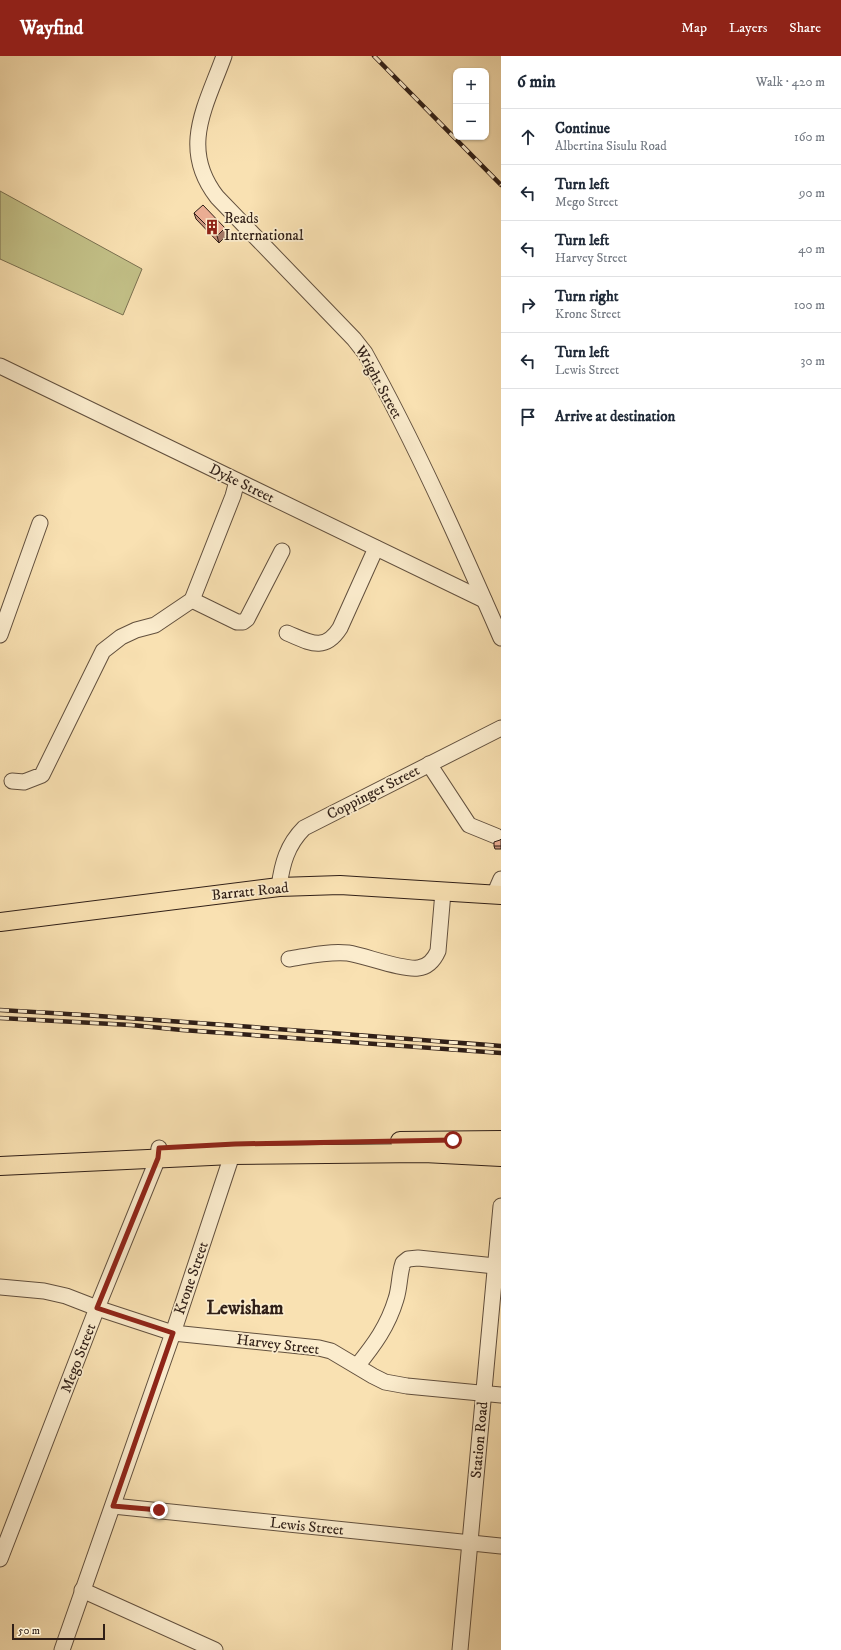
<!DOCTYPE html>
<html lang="en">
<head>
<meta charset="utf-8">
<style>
	:root { --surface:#fff; --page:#f2f2f3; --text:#1f2937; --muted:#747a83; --line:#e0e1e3; --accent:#8f2418 }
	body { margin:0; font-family:"IM FELL DW Pica",serif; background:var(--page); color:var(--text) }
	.controls { position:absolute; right:12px; top:12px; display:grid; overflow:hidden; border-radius:8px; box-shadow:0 1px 3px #0004 }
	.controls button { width:36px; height:36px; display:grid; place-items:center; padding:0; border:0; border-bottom:1px solid var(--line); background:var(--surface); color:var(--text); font:20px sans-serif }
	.scale { position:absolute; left:12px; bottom:10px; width:93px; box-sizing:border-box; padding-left:4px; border:2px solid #301f17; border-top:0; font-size:11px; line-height:14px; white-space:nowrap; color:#301f17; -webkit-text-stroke:3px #fbeccd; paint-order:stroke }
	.stop { position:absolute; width:12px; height:12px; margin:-9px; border:3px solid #8f2418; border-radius:50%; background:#fff }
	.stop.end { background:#8f2418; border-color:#fff; box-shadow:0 1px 4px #0008 }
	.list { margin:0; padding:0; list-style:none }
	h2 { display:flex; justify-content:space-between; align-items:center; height:52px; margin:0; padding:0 16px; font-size:17px }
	h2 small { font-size:13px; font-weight:400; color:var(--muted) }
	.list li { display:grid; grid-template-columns:26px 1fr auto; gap:12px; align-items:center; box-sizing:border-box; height:56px; padding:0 16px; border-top:1px solid var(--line) }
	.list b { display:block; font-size:15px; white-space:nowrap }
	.list p { margin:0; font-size:13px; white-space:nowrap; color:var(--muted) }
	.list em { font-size:13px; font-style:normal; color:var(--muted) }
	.icon { flex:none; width:22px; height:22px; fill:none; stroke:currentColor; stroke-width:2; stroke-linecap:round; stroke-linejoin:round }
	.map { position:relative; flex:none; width:501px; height:1594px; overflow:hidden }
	header { display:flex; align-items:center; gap:24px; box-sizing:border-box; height:56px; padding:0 20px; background:var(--accent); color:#fff }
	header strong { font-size:19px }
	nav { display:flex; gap:22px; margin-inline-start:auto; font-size:14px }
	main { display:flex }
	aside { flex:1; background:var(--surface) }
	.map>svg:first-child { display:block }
	.green { fill:#c3c188; stroke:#7a7050 }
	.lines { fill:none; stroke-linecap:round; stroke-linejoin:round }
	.minor-casing { stroke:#62503e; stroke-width:17 }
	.major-casing { stroke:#301f17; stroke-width:20 }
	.minor { stroke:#fbeccd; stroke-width:15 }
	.major { stroke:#f9e1b2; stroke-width:18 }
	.rail-casing { stroke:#301f17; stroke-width:4.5 }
	.rail { stroke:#fbeccd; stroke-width:3; stroke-dasharray:9; stroke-linecap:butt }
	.wall { fill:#c9957e; stroke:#301f17 }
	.shaded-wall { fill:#a47967; stroke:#301f17 }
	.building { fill:#eaad93; stroke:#301f17 }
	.route { stroke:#8f2418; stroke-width:5 }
	.labels { text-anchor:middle; stroke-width:3.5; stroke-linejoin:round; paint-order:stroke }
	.poi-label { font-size:15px; fill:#301f17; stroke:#fbeccd; text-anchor:start }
	.street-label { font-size:15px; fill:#301f17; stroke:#fbeccd }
	.district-label { font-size:19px; font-weight:bold; fill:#301f17; stroke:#fbeccd }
</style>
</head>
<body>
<header>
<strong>Wayfind</strong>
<nav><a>Map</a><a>Layers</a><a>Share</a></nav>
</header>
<main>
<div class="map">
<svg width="501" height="1594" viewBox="0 0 501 1594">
	<rect width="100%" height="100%" fill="#f9e1b2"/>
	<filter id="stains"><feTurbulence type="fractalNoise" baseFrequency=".005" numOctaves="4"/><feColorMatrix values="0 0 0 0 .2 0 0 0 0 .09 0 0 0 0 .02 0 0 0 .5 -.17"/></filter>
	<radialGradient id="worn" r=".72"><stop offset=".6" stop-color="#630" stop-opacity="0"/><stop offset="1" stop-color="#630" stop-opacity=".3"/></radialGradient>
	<path class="green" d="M0,135L142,213L123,259L0,203Z"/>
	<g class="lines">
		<defs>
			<g id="minor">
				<path d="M224,0C206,50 179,92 217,141L354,283L365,297C416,389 459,486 501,582"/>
				<path d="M0,310L484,544"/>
				<path d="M192,544L237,566H243L247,563L282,495"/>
				<path d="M287,577C309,586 324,597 340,572L376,492"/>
				<path d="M0,579L40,467"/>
				<path d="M429,708L469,769L496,780"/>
				<path d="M12,725L24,726L42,719L103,595L121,581L136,574L155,569L192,544L233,440L237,425"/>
				<path d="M279,831C282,808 287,789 304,772L501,672"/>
				<path d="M494,839L501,823"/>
				<path d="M289,903C308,900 328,895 348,897C366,900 402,914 418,912C428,911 434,904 438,895L443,836"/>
				<path d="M0,1231L44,1235L66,1240L97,1252L173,1277L319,1292L331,1295L373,1320L385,1326L407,1330L501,1339"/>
				<path d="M357,1310C374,1289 388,1270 396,1243C400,1231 399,1218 403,1207L408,1203L418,1202L495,1210L501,1209"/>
				<path d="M113,1450L501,1490"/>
				<path d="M0,1503L97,1252L158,1102L159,1092"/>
				<path d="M82,1534L215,1594"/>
				<path d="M62,1594L173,1277L232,1099"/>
				<path d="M460,1594L501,1150"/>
			</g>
			<g id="major">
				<path d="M0,866L279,831L340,829L501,839"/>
				<path d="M400,1085L501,1084"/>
				<path d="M0,1110L232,1099L424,1097L501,1101"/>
			</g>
		</defs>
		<use href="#minor" class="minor-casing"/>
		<use href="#major" class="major-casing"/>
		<use href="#minor" class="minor"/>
		<use href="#major" class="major"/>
		<defs>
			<g id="rail">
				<path d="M374,0L501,129"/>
				<path d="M0,954C167,963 334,978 501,990"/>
				<path d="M0,962L131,969L182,974L501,997"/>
			</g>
		</defs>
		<use href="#rail" class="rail-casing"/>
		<use href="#rail" class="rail"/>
	</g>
	<g class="wall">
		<path d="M194,157L228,178L219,187L196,163Z"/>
		<path d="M501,783V793H495L494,790Z"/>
	</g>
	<path class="shaded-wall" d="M225,172L228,178L219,187L217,180Z"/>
	<g class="building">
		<path d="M203,149L225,172L217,180L194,157Z"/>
		<path d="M501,783V790H494V786L500,784Z"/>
	</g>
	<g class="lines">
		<path class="route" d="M159,1454L113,1450L173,1277L97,1252L158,1102L159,1092L235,1088L453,1084"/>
	</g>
	<defs>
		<symbol id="building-bare" viewBox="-9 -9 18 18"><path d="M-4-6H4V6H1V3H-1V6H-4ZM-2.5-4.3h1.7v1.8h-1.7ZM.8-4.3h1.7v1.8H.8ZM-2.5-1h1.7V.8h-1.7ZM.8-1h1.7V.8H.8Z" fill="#8f2418" stroke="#fbeccd" stroke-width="2.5" paint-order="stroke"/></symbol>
	</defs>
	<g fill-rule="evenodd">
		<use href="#building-bare" x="201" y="160" width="22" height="22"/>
	</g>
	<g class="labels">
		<g class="poi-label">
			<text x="224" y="167">Beads<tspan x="224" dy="17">International</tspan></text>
		</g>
		<g class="street-label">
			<text transform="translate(379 326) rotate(61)" y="5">Wright Street</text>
			<text transform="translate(242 427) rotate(26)" y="5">Dyke Street</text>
			<text transform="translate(373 736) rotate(-27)" y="5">Coppinger Street</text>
			<text transform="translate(250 835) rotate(-6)" y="5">Barratt Road</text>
			<text transform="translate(191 1222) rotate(-71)" y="5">Krone Street</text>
			<text transform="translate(278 1288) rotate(7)" y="5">Harvey Street</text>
			<text transform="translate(78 1302) rotate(-69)" y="5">Mego Street</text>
			<text transform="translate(479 1384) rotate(-85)" y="5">Station Road</text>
			<text transform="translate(307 1470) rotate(6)" y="5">Lewis Street</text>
		</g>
		<g class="district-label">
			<text x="245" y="1258">Lewisham</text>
		</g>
	</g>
	<rect width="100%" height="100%" filter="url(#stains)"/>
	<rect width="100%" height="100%" fill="url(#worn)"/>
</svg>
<div class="controls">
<button>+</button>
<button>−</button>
</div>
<div class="scale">50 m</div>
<div class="stop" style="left:453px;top:1084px"></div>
<div class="stop end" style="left:159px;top:1454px"></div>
</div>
<aside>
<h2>6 min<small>Walk · 420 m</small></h2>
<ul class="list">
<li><svg class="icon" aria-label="ahead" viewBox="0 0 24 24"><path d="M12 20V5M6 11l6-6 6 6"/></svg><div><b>Continue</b><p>Albertina Sisulu Road</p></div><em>160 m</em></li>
<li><svg class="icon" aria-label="left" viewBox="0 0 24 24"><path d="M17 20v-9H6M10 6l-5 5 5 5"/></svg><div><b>Turn left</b><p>Mego Street</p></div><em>90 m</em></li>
<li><svg class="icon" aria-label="left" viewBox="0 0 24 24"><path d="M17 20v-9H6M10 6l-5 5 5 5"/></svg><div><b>Turn left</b><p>Harvey Street</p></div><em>40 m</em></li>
<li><svg class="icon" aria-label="right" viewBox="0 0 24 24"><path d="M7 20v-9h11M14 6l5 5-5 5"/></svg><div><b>Turn right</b><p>Krone Street</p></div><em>100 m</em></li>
<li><svg class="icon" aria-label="left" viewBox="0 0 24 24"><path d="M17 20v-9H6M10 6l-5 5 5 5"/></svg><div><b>Turn left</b><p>Lewis Street</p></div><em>30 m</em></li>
<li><svg class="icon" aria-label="arrive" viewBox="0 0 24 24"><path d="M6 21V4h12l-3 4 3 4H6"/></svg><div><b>Arrive at destination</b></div></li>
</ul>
</aside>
</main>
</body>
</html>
